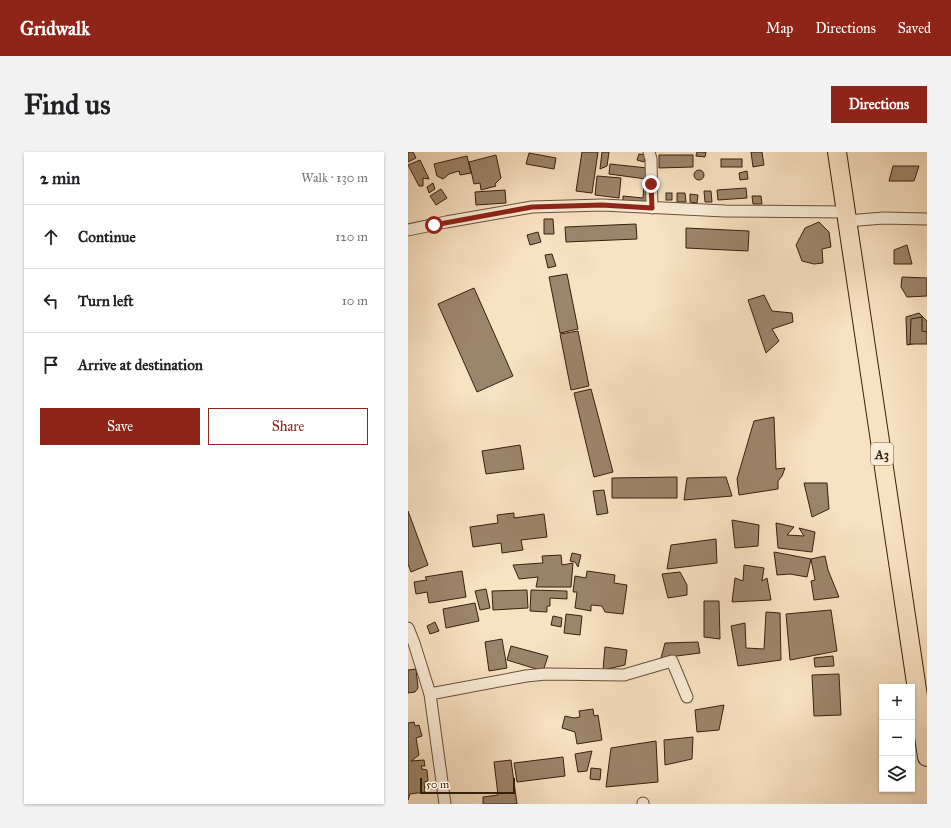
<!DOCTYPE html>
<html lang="en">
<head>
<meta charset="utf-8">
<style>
	:root { --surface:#fff; --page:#f2f2f2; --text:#202124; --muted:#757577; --line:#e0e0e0; --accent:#8f2418 }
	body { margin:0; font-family:"IM FELL Great Primer",serif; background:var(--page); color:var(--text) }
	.controls { position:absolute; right:12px; bottom:12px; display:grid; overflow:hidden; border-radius:0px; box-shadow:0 1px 3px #0004 }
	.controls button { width:36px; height:36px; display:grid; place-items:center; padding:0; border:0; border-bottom:1px solid var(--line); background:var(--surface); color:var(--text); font:20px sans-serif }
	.scale { position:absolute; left:12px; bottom:10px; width:95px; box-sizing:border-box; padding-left:4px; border:2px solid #39200d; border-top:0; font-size:11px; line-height:14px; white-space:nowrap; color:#39200d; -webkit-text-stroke:3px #faecd8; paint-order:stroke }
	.stop { position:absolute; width:12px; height:12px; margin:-9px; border:3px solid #8f2418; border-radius:50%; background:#fff }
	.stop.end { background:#8f2418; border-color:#fff; box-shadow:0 1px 4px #0008 }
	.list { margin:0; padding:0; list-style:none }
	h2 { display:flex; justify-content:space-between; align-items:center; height:52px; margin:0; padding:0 16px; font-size:17px }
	h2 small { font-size:13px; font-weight:400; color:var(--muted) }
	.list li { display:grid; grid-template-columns:26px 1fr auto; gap:12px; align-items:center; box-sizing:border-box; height:64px; padding:0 16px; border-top:1px solid var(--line) }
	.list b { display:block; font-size:15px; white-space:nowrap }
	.list em { font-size:13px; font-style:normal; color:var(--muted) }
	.actions { display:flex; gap:8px; padding:12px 16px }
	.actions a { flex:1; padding:9px 0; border:1px solid var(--accent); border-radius:0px; text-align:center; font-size:14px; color:var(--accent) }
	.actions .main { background:var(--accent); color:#fff }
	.icon { flex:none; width:22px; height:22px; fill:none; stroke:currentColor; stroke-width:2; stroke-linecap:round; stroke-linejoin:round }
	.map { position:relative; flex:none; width:519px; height:652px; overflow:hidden; border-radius:0px }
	header { display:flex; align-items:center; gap:24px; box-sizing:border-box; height:56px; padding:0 20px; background:var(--accent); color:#fff }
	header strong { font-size:19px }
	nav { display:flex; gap:22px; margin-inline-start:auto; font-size:14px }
	.intro { display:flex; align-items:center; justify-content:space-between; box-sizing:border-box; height:96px; padding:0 24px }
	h1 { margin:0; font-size:28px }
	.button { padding:10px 18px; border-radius:0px; background:var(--accent); color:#fff; font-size:14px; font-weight:700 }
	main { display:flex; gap:24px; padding:0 24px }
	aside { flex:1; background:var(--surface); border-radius:0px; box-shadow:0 1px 3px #0004 }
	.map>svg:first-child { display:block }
	.building { fill:#9c856c; stroke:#39200d }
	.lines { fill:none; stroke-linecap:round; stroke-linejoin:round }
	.minor-casing { stroke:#69503a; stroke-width:13 }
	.trunk-casing { stroke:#39200d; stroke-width:20 }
	.minor { stroke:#faecd8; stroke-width:11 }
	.trunk { stroke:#f8e2c3; stroke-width:18 }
	.route { stroke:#8f2418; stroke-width:5 }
	.labels { text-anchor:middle; stroke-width:4; stroke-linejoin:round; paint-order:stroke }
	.shield { fill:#faecd8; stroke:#735d4a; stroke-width:1 }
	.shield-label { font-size:13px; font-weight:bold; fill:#39200d }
</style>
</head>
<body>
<header>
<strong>Gridwalk</strong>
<nav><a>Map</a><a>Directions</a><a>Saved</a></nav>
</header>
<div class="intro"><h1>Find us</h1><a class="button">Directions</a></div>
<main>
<aside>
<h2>2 min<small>Walk · 130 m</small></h2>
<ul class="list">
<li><svg class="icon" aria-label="ahead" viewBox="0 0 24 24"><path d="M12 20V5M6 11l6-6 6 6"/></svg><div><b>Continue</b></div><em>120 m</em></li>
<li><svg class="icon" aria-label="left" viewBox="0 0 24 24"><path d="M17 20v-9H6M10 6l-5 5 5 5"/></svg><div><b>Turn left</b></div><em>10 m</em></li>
<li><svg class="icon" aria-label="arrive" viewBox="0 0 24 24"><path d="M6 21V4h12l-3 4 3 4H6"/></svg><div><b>Arrive at destination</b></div></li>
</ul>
<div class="actions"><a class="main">Save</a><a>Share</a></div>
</aside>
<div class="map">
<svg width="519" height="652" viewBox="0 0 519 652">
	<rect width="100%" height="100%" fill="#f8e2c3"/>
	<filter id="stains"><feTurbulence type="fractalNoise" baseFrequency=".005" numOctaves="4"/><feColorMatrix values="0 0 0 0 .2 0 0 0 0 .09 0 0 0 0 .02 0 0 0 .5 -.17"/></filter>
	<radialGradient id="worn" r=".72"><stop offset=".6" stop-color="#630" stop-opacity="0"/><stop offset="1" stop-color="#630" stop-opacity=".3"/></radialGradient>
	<g class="building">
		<path d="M0,0H5L8,6L0,10Z"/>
		<path d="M174,0H190L184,41L168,39Z"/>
		<path d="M194,0H201L199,14L192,17Z"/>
		<path d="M289,0H298L297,5L288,4Z"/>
		<path d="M343,0H354L356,13L345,15Z"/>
		<path d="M121,1L148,6L146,17L118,12Z"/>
		<path d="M231,2L238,3L236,10L229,8Z"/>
		<path d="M88,3L93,26L87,32L88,34L73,38L72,31L66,32L61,10Z"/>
		<path d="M251,3H285V15L251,16Z"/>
		<path d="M59,4L63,21L52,23L51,19L41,22L35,27L29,24L26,12Z"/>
		<rect x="313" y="7" width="21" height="8"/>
		<path d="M12,8L21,27L15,26V34H11L0,13Z"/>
		<path d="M202,12L239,16L238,27L201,22Z"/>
		<path d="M485,14H511L506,29H481Z"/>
		<circle cx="291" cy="23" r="5"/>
		<path d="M339,19L340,27L332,28L331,21Z"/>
		<path d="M189,24L213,26L211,46L187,43Z"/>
		<path d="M25,31L27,37L21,41L19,35Z"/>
		<path d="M236,32L240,33L238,51L215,49V44L235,46Z"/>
		<path d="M338,36L339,46L310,48L309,38Z"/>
		<path d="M33,37L39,46L28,53L22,44Z"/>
		<path d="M97,38L98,51L68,53L67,40Z"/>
		<path d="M296,39H303L304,50H297Z"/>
		<rect x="258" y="41" width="6" height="7"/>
		<path d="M269,41H277L278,50H269Z"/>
		<path d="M282,42L290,43L289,51L282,50Z"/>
		<path d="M344,44H353L354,52H345Z"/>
		<path d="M136,67H145L146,82H136Z"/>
		<path d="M411,70L421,80L423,95L414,97L415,111L406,112L394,109L388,93L397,76Z"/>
		<path d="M228,72L229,87L158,90L157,75Z"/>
		<path d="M278,76L341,79L340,99L278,96Z"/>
		<path d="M130,80L133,90L122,93L119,83Z"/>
		<path d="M499,93L504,112H486V98Z"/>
		<path d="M144,102L148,114L140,116L137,103Z"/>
		<path d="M159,122L170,177L152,181L141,125Z"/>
		<path d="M494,125L519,126V144L499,145L493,135Z"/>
		<path d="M66,136L105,224L69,240L30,152Z"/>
		<path d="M356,143L364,159L384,161L385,170L364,177L371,189L358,201L340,148Z"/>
		<path d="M511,161L519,169V189L499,193L498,165Z"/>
		<path d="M514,165V179L519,180V192H502L503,167Z"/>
		<path d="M170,179L181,234L163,238L152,182Z"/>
		<path d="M183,237L205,320L186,325L166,241Z"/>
		<path d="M366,265L368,317L377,316L374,324L370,329V337L331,343L329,327L346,269Z"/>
		<path d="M112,293L116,317L78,322L74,299Z"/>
		<path d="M269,325V346H204V326Z"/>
		<path d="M318,325L324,344L276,348L279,326Z"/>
		<path d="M396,331H419L421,357L404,365Z"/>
		<path d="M196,338L200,361L189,363L185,339Z"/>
		<path d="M0,359L20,413L3,420L0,412Z"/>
		<path d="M106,361V366L136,362L139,385L113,388L115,398L94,401L93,391L65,395L62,375L90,371L89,363Z"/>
		<path d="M324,368L351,373L350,394L327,396Z"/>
		<path d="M368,371L386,375L379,383L396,384L391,376L407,380L404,400L370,396Z"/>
		<path d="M308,387L309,411L259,417L263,393Z"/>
		<path d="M366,400L403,407L399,425L382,422L369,423Z"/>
		<path d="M164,401L173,403L170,415L167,410L162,409Z"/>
		<path d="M153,403L154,413L165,411L163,435H128L130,425L111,427L105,413L135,411L134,404Z"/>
		<path d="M417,404L420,418L431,445L406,448L403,429L407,428L403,407Z"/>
		<path d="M336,413L356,416L354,429L359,426L363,448L324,450L327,426L335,429Z"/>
		<path d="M54,419L58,445L21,451L19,440L8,442L6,430L19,428L17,425Z"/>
		<path d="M179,419L207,423L206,431L219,433L215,462L197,460L194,454L183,453V459L167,456L169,440H165L167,424L178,426Z"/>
		<path d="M272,420L279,433V443L260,446L254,422Z"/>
		<path d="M78,437L82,456L72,458L67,439Z"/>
		<path d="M119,438L120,456L85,458L84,439Z"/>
		<path d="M123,438L159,439V447L142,446V454H139V460L122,459Z"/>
		<path d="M296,449H311L312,487L296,485Z"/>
		<path d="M67,451L71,469L38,476L35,457Z"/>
		<path d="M423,458L429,499L382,508L378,462Z"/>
		<path d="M358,460L372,461L373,508L330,514L323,474L337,471L338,496L356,497Z"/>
		<path d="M158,462L174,464L172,483L156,481Z"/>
		<path d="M145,464L154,466L153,475L143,473Z"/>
		<path d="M27,470L31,479L22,482L19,474Z"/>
		<path d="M94,487L99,516L81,519L77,490Z"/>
		<path d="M290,490L292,501L253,506L257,491Z"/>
		<path d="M103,494L140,504L135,519L99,508Z"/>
		<path d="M197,495L219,498L217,513L195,518Z"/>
		<path d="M425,504L426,514L407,515L406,506Z"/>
		<path d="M8,517L10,536L7,540L0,541V518Z"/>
		<path d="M431,522L433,563L406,564L404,523Z"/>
		<path d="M316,553L311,578L289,580L287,558Z"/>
		<path d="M185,557L186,564L190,563L194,588L169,592L167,580L154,576L157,564L166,566L172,565L171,559Z"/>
		<path d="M6,570L7,574L11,573L14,584L8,586L11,603L3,609L16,608L17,614H13L14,617L19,618L20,629L16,630L17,640L2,642L0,648V571Z"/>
		<path d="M285,585L284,607L257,613L256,588Z"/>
		<path d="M248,589L250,630L198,635L203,596Z"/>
		<path d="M184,599L179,619L170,620L167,602Z"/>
		<path d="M155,605L157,624L109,630L106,611Z"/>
		<path d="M103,608L109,652H75V645L90,643L86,610Z"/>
		<path d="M183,616L193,617L192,628L182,627Z"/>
	</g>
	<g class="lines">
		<defs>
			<g id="minor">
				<path d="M241,0L243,7L244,56"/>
				<path d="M439,69L475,66L519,67"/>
				<path d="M0,78L38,70L124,55L194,53L317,59L438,60"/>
				<path d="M0,476L6,491L22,542L37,652"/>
				<path d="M22,542L118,524L138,522L216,523L264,509L279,545"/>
				<path d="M235,651V652"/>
			</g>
			<path id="trunk" d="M429,0L519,605"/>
		</defs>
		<use href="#minor" class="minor-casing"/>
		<use href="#trunk" class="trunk-casing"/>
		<use href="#minor" class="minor"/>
		<use href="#trunk" class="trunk"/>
	</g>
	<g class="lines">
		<path class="route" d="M26,73L124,55L194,53L244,56L243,32"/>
	</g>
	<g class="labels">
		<rect class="shield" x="463" y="291" width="22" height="22" rx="3"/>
		<g class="shield-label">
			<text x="474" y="307">A3</text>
		</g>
	</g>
	<rect width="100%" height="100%" filter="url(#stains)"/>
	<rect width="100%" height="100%" fill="url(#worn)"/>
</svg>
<div class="controls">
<button>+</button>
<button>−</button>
<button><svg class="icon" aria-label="layers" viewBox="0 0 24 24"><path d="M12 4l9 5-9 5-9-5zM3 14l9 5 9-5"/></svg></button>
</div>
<div class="scale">50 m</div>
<div class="stop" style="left:26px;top:73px"></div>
<div class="stop end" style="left:243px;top:32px"></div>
</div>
</main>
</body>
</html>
